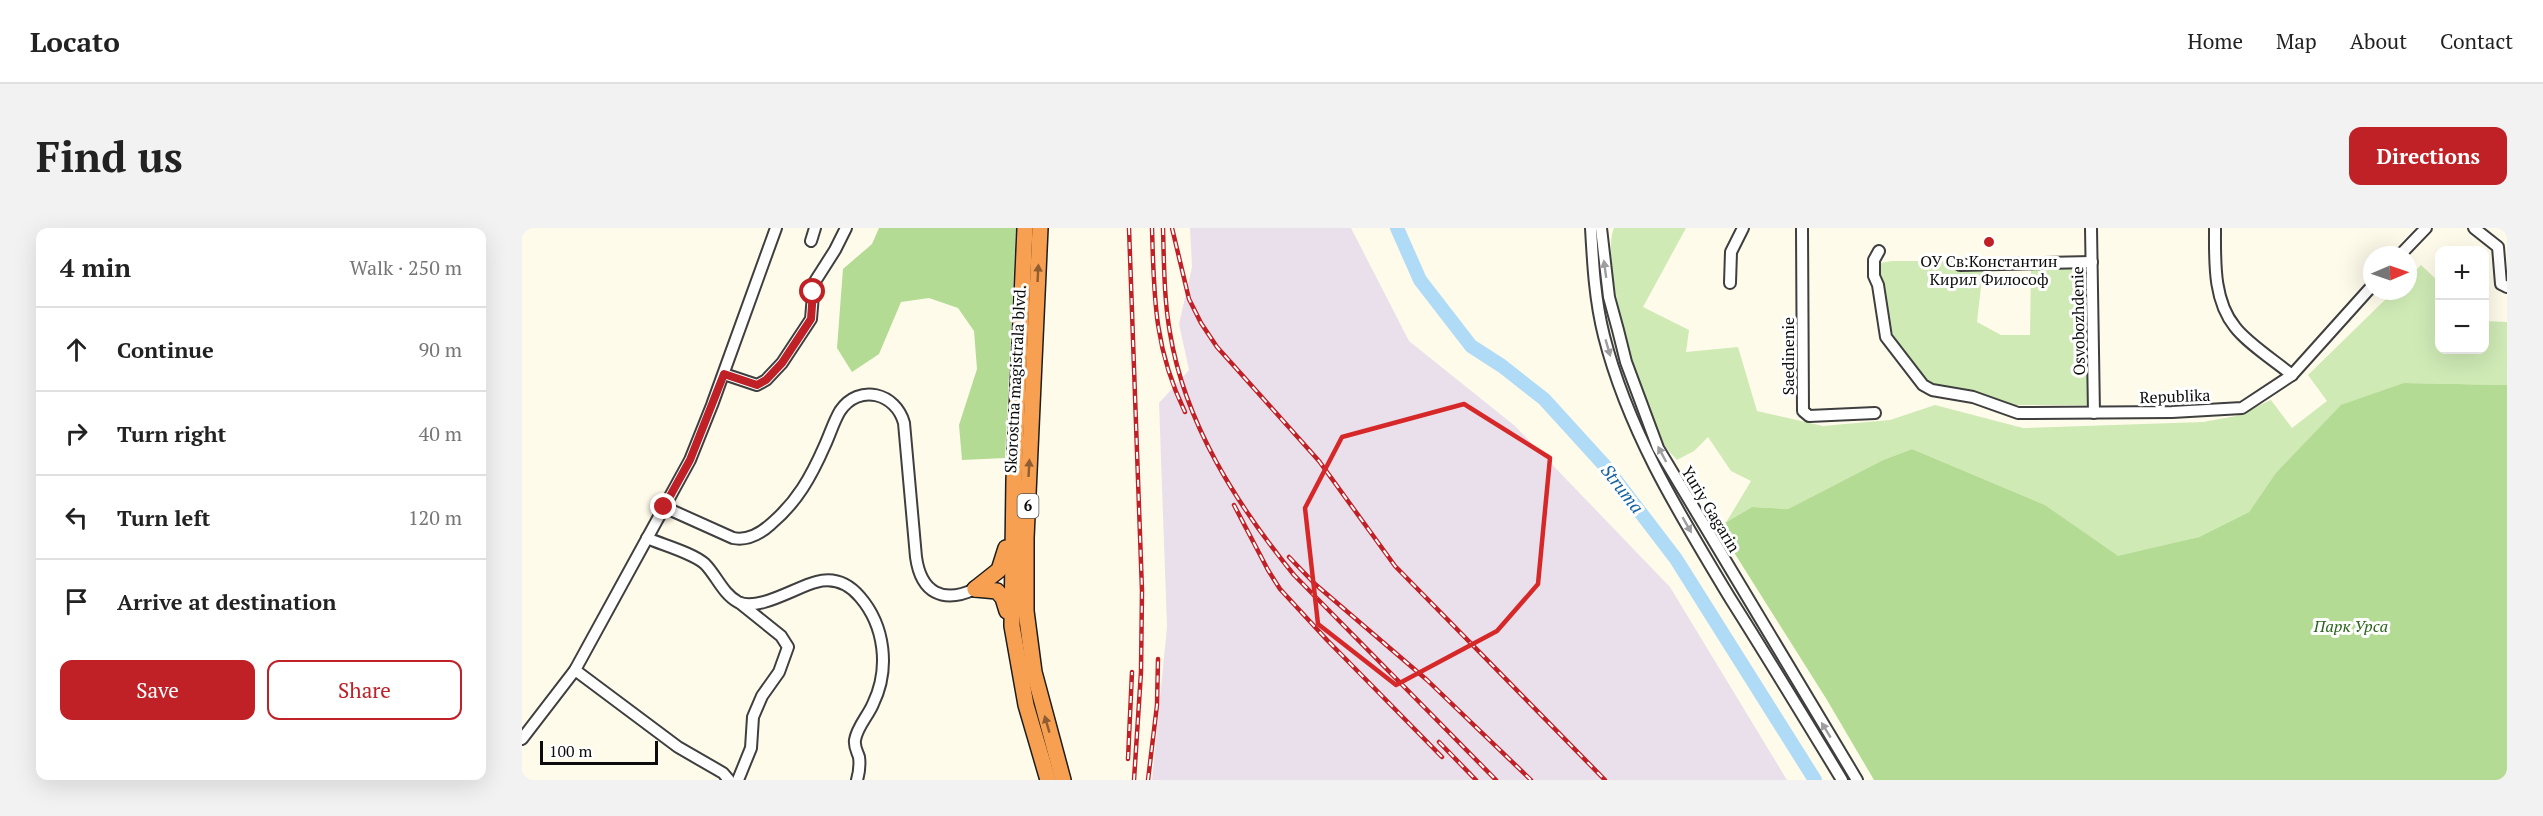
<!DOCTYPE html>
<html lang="en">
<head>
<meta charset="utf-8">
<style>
	:root { --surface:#fff; --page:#f2f2f2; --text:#222; --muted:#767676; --line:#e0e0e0; --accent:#bf2127 }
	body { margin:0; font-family:"PT Serif",serif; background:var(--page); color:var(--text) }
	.controls { position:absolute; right:18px; top:18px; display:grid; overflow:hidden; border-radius:12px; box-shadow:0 6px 24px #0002 }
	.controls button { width:54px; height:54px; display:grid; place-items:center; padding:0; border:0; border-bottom:2px solid var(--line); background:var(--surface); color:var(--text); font:30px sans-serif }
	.compass { position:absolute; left:1841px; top:18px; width:54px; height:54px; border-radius:50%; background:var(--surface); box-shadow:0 6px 24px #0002; rotate:88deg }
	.scale { position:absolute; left:18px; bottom:15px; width:118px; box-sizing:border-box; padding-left:6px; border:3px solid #0c0c0c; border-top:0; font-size:16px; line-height:21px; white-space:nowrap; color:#0c0c0c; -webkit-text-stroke:4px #fff; paint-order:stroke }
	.stop { position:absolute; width:18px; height:18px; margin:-14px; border:4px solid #bf2127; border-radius:50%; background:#fff }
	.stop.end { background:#bf2127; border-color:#fff; box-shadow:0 2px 6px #0008 }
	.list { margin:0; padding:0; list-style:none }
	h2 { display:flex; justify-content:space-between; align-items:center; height:78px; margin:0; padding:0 24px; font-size:26px }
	h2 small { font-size:20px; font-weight:400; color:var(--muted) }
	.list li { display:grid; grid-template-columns:39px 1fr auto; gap:18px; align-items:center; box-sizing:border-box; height:84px; padding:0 24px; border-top:2px solid var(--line) }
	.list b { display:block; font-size:22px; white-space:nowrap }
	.list em { font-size:20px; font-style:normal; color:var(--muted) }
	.actions { display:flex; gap:12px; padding:18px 24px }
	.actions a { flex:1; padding:14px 0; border:2px solid var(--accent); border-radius:12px; text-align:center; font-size:21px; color:var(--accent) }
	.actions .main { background:var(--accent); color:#fff }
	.icon { flex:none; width:33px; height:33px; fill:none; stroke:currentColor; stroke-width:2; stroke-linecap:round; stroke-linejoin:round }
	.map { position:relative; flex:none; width:1985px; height:552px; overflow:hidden; border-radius:12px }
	header { display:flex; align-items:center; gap:36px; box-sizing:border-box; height:84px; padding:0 30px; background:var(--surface); border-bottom:2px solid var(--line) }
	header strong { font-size:28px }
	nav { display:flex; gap:33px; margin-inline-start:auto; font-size:21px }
	.intro { display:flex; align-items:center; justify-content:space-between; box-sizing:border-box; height:144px; padding:0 36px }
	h1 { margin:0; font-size:42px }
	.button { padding:15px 27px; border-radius:12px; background:var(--accent); color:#fff; font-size:21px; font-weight:700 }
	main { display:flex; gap:36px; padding:0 36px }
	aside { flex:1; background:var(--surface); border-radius:12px; box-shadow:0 6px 24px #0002 }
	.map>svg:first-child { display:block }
	.industrial { fill:#eae0eb }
	.green { fill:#cfeab5 }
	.forest { fill:#b3db94 }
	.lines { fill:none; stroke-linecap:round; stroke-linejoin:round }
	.river { stroke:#afdbf7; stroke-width:14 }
	.minor-casing { stroke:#3f3f3f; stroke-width:14 }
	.highway-casing { stroke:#1d1d1d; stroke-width:18 }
	.minor { stroke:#fff; stroke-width:10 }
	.highway { stroke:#f8a051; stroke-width:15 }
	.rail-casing { stroke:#bf2127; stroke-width:4.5 }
	.rail { stroke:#fff; stroke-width:2; stroke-dasharray:7; stroke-linecap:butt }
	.oneway { fill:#9e9e9e }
	.oneway2 { fill:#8e5d32 }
	.route { stroke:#bf2127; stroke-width:8 }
	.marked { fill:none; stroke:#d62828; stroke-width:4.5; stroke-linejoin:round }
	.poi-dot { fill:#bf2127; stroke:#fff; stroke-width:2 }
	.labels { text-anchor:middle; stroke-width:6; stroke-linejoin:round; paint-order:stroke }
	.shield { fill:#fff; stroke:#555; stroke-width:1.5 }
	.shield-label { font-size:15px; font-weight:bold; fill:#0c0c0c }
	.poi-label { font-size:16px; fill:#0c0c0c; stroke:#fff }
	.street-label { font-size:16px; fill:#0c0c0c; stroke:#fff }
	.park-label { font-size:16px; font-style:italic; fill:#2a651b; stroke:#fff }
	.water-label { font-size:18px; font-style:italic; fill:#1361a0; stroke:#fff }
</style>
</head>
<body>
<header>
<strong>Locato</strong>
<nav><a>Home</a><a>Map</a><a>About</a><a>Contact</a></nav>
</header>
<div class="intro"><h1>Find us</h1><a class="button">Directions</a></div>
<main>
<aside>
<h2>4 min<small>Walk · 250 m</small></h2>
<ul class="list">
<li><svg class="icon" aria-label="ahead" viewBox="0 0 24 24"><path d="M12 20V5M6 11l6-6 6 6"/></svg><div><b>Continue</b></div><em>90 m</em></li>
<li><svg class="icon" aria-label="right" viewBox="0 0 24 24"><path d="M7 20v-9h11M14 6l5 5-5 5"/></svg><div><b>Turn right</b></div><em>40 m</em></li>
<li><svg class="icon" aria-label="left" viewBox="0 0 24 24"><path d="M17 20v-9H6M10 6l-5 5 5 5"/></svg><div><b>Turn left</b></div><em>120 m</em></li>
<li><svg class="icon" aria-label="arrive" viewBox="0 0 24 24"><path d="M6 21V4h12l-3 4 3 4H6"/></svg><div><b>Arrive at destination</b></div></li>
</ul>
<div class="actions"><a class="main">Save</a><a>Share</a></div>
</aside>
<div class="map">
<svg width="1985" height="552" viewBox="0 0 1985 552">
	<rect width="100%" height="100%" fill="#fffbeb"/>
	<path class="industrial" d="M668,0H829L887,113L993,198L1148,359L1265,552H630L645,399L637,175L667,142L657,96L670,39Z"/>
	<g class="green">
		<path d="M1092,0H1164L1121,79L1167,102L1164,124L1216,119L1235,183L1301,198L1368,192L1413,177L1501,200L1681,194L1714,188L1749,172L1770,200L1805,173L1786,147L1872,63H1886V50L1899,37L1917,54L1918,122H1962L1963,93L1985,94V157L1882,155L1753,246L1727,284L1677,309L1596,329L1523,277L1390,221L1361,232L1266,281L1230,279L1196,299L1205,293L1229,253L1209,243L1186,209L1172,223L1155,232C1152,228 1148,225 1146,222C1122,191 1077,34 1092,0Z"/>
		<path d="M1370,33H1435L1461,41L1455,94L1479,107H1508L1509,40H1563L1567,177H1481L1416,159C1371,136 1360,81 1358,35Z"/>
	</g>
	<g class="forest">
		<path d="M357,0H494L483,230L440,232L437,197L455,141L452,103L436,80L407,70L379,74L357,126L330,144L315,120L321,41L350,16Z"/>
		<path d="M1882,155L1985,157V552H1352L1305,472L1196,299L1230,279L1266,281L1361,232L1390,221L1523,277L1596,328L1677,309L1727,284L1753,246L1819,177Z"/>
	</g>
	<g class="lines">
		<path class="river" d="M875,0L898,52L949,118L980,138L1022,171L1083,238L1154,331L1293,552"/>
		<defs>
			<g id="minor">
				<path d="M1069,0C1071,36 1073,73 1082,108C1106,203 1158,287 1208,370C1246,430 1283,491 1320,552"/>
				<path d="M1079,0L1087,69L1096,102L1104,134L1136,220L1335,552"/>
				<path d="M1280,0L1281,183L1287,188L1353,185"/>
				<path d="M1569,0L1572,185"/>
				<path d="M1693,0C1693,33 1691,72 1713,99C1725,115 1753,133 1770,147"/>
				<path d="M1952,0L1976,19L1979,56L1985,59"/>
				<path d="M289,13L293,0"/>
				<path d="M1357,23L1352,32V48L1356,57L1364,109L1401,157L1410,162L1451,169L1496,185L1650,184L1720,180L1770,147L1850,58"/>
				<path d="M1878,27L1904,0"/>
				<path d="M1438,37L1570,34"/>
				<path d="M1208,55L1209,24L1221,0"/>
				<path d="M202,146L235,157L244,152L260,135L289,91L292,55L313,22L324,0"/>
				<path d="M142,279L211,310C226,313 238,306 249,296C275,274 289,249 303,217C308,206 312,193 318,183C337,155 374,165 382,195L394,329C399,365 421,376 453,361"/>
				<path d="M125,310C141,317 171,325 183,336C194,347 201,366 216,374C236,384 274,359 294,354C312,349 326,355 338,369C363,398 368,441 351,476C346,488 335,499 333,512C332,519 335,523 337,529C338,536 337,545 335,552"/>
				<path d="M53,442L156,519L201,545L207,552"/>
				<path d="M0,511L53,442L168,232L190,177L254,0"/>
				<path d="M216,552L229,520L231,489L240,468L257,444L266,419L259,408L218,375"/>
			</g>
			<g id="highway">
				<path d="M503,0L492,252L490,398L504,477L526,552"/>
				<path d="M518,0L504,310V383L512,444L541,552"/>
				<path d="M453,361L477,342L484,320"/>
				<path d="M453,361L475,363L481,370L485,383"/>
			</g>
		</defs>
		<use href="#minor" class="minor-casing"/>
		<use href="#highway" class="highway-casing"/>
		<use href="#minor" class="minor"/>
		<use href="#highway" class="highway"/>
		<defs>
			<g id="rail">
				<path d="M607,0L620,363L619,444L612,552"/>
				<path d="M630,0C632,69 632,120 663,184"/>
				<path d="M641,0C642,35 642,71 648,105C663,196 715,277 772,347L974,552"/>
				<path d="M650,0L667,71L679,95L695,119L797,233L873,338L1083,552"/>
				<path d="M712,277L746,342L758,361L805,412L920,529"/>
				<path d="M767,329L793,356L905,452L1009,552"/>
				<path d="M917,514L954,552"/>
				<path d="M606,531L610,444"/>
				<path d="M626,552L635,477L636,431"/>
			</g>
		</defs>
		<use href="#rail" class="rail-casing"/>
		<use href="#rail" class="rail"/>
	</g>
	<defs><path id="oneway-solid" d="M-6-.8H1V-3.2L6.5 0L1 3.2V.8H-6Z" transform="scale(1.5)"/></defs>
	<g class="oneway">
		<use href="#oneway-solid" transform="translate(1083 41) rotate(-98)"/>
		<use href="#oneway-solid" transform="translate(1086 120) rotate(74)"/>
		<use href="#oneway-solid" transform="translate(1140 226) rotate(-118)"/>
		<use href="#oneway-solid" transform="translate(1165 297) rotate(60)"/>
		<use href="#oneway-solid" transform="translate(1304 502) rotate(-121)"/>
	</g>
	<g class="oneway2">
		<use href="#oneway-solid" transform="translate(516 45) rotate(-87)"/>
		<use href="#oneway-solid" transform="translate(507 240) rotate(-87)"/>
		<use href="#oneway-solid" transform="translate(525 496) rotate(-106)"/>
	</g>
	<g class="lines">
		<path class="route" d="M142,279L168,232L202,146L235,157L244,152L260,135L289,91L291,64"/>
	</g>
	<path class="marked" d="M942,176L1028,230L1016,356L975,403L874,457L796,396L783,280L820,209Z"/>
	<circle class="poi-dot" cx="1467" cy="14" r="6"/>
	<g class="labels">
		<rect class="shield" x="495.5" y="266" width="21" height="24" rx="4.5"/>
		<g class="shield-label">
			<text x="506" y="283">6</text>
		</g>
		<g class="poi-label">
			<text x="1467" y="39">ОУ Св.Константин<tspan x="1467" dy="18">Кирил Философ</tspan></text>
		</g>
		<g class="street-label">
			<text transform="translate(1556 93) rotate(-91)" y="6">Osvobozhdenie</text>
			<text transform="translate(1266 128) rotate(-90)" y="6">Saedinenie</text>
			<text transform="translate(493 151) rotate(-87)" y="6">Skorostna magistrala blvd.</text>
			<text transform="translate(1653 168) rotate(-2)" y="6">Republika</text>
			<text transform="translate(1189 281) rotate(59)" y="6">Yuriy Gagarin</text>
		</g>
		<g class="park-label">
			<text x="1829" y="404">Парк Урса</text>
		</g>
		<g class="water-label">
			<text transform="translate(1100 261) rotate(52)" y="6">Struma</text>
		</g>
	</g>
</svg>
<div class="controls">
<button>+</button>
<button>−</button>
</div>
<svg class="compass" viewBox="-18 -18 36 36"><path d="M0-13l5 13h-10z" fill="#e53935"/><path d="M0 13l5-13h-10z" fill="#767676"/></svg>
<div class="scale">100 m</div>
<div class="stop" style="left:291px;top:64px"></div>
<div class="stop end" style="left:142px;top:279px"></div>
</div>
</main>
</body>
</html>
